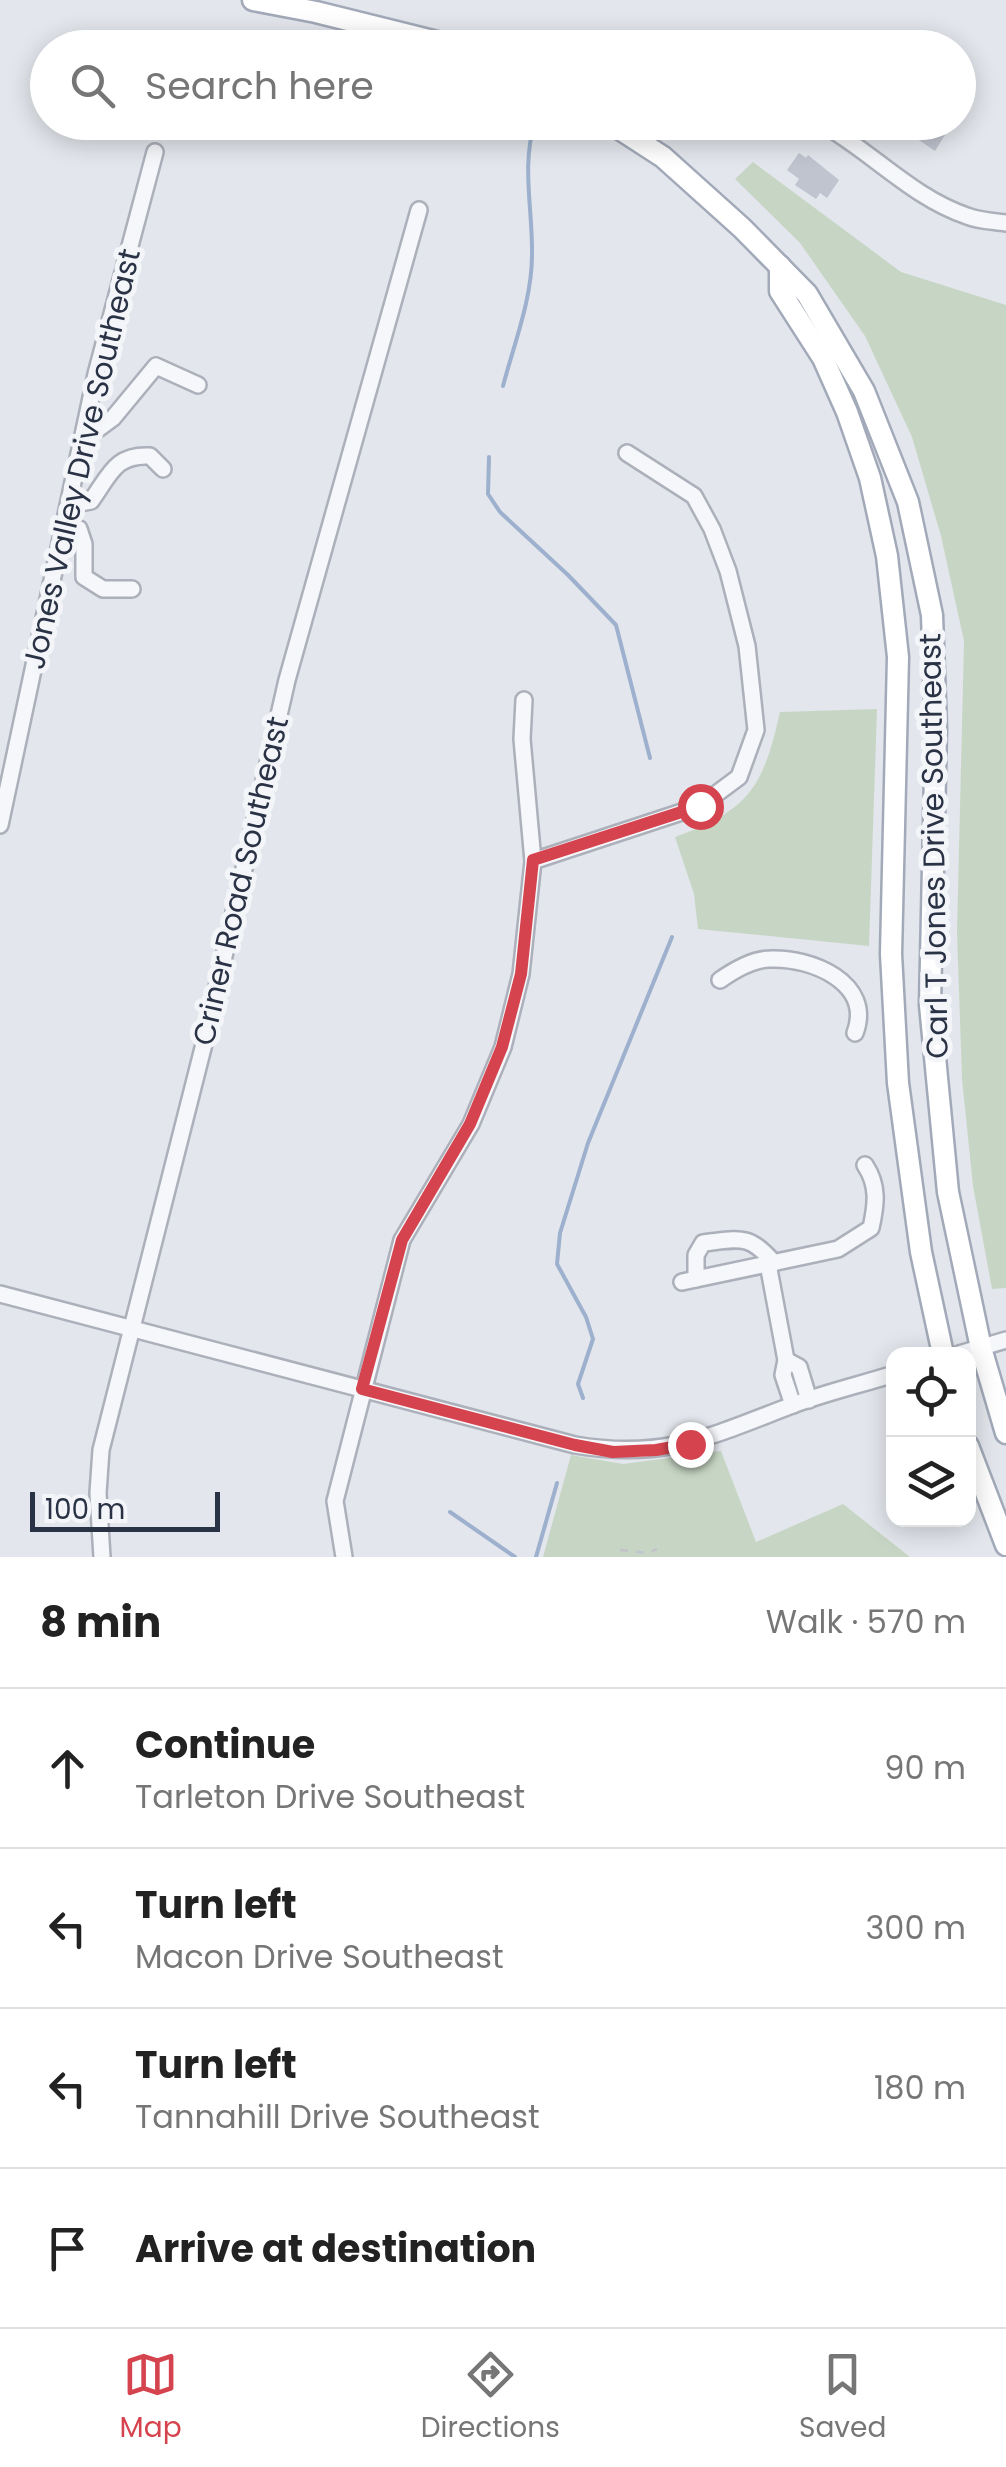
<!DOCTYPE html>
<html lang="en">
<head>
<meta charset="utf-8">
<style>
	:root { --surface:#fff; --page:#f6f6f6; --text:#222; --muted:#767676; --line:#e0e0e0; --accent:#d5444e }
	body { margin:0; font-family:Poppins,sans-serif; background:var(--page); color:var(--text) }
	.controls { position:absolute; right:30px; bottom:30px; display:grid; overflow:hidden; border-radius:20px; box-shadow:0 5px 25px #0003 }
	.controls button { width:90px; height:90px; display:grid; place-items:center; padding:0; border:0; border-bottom:2px solid var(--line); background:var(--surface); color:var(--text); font:50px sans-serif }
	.scale { position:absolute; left:30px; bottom:25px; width:190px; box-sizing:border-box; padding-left:10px; border:5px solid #2a3245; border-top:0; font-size:28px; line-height:35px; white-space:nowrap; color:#2a3245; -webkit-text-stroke:8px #f3f5f9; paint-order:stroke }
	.stop { position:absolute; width:30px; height:30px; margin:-22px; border:8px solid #d5444e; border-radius:50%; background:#fff }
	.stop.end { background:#d5444e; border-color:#fff; box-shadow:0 2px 10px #0008 }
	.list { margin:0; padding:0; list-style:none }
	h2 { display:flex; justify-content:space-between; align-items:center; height:130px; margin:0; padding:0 40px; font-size:42px }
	h2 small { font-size:32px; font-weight:400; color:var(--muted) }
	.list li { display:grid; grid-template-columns:65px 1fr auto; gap:30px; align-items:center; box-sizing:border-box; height:160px; padding:0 40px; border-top:2px solid var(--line) }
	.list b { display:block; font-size:38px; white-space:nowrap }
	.list p { margin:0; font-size:32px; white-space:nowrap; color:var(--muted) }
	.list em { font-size:32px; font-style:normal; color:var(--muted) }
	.icon { flex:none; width:55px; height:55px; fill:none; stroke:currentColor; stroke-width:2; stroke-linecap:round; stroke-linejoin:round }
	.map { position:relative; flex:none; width:1006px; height:1557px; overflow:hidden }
	.search { position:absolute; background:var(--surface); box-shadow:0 5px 25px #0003; left:30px; right:30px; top:30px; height:110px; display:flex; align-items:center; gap:25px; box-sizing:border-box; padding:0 35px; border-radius:55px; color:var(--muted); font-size:38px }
	.sheet { height:770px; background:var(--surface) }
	nav { display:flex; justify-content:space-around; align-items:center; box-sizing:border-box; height:140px; border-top:2px solid var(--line); background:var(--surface); font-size:28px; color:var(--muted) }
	nav a { display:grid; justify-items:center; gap:5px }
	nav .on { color:var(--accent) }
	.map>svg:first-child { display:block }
	.green { fill:#c7d6c4 }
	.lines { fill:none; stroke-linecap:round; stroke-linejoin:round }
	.stream { stroke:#9db0cd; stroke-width:4 }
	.building { fill:#c0c4cf }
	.minor-casing { stroke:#acb0ba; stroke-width:20 }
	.major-casing { stroke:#a2a9b8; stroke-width:25 }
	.path { stroke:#c1c4cb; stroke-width:2.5; stroke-dasharray:8 8; stroke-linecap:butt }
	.minor { stroke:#f6f7fa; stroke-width:15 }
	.major { stroke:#fff; stroke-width:20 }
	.route { stroke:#d5444e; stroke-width:12 }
	.labels { text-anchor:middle; stroke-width:10; stroke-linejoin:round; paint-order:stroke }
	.street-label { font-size:30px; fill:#2a3245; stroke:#f3f5f9 }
</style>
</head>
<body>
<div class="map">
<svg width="1006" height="1557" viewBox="0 0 1006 1557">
	<rect width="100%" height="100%" fill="#e3e6ec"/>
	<g class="green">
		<path d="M753,162L901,272L1006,305V1288L992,1289L973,1186L962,1079L957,933L964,641L941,536L912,437L865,336L800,243L735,179Z"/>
		<path d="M877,709L869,946L698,929L694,894L675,837C749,810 763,788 780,712Z"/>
		<path d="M721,1451L756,1542L843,1504L910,1557H543L571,1455L623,1464Z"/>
	</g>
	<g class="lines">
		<g class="stream">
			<path d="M503,386C514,344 532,299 532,255C533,211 521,165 535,122"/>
			<path d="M489,457L488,494L500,512L568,575L616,625L650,758"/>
			<path d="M583,1398L578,1384L593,1339L586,1317L557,1264L560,1233L588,1143L672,937"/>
			<path d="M450,1512L515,1557"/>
			<path d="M536,1557L557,1483"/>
		</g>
	</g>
	<g class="building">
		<path d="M917,122H944L950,127L935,151L910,134Z"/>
		<path d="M799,153L806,158L808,155L839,180L827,198L820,193L816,199L795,185L799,179L787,170Z"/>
	</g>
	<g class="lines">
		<defs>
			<g id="minor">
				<path d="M819,122C870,150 911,197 967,216C979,221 993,221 1006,223"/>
				<path d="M85,428L98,429L113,418L156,366L198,385"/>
				<path d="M69,505L91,501C110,475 115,454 150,456L163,469"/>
				<path d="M64,527L79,529L84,544V577L103,589H132"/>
				<path d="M0,825L96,374L155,152"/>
				<path d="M533,861L700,806L739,777L756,730L747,646L728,571L712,529L694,496L627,453"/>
				<path d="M720,980C733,971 754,959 770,959C811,957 874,983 855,1033"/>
				<path d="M768,1264L786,1360L783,1375L793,1405"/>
				<path d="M696,1279V1255L703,1243C739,1239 749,1233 774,1263"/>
				<path d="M682,1282L838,1249L871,1228C876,1205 879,1186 865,1165"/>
				<path d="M0,1294L575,1445C664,1460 709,1437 790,1406C824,1393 859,1385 894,1374"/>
				<path d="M959,1354L1006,1340"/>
				<path d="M786,1360L799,1367L809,1400"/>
				<path d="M102,1557L98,1493L101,1450L204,1044L287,680L419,210"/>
				<path d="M344,1557L335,1501L402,1240L471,1124L503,1047L521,974L533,861L522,739L524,700"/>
			</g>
			<g id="major">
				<path d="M253,0L316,12L461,48"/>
				<path d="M609,122L663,157L742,228L807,294L864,391L908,502L932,615L936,729L930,1005L948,1192L981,1348L1006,1433"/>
				<path d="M780,266V291L823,358L847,412L870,478L887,556L898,657L891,954L898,1083L921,1252L943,1354"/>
				<path d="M968,1446L1006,1545"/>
			</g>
		</defs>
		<use href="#minor" class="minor-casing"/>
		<use href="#major" class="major-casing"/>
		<path class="path" d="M620,1550L648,1553L657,1549"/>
		<use href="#minor" class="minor"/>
		<use href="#major" class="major"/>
	</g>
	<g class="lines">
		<path class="route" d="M690,1444L656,1450L613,1452L575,1445L362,1389L402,1240L470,1124L502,1047L521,974L533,860L700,806"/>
	</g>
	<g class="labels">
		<g class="street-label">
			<text transform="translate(82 459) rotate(-77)" y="10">Jones Valley Drive Southeast</text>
			<text transform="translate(934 846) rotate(-91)" y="10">Carl T Jones Drive Southeast</text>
			<text transform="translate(241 881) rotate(-77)" y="10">Criner Road Southeast</text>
		</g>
	</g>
</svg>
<div class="controls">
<button><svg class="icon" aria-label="locate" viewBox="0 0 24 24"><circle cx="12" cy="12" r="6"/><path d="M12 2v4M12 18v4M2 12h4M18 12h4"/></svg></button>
<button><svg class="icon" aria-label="layers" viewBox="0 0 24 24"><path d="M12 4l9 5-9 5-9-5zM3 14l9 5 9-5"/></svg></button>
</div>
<div class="scale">100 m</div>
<div class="stop" style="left:700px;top:806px"></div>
<div class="stop end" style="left:690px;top:1444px"></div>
<div class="search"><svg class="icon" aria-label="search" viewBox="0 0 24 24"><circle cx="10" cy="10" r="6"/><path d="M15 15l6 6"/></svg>Search here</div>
</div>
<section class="sheet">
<h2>8 min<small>Walk · 570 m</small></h2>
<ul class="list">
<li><svg class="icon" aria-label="ahead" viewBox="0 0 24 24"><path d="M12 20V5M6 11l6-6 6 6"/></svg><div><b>Continue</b><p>Tarleton Drive Southeast</p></div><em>90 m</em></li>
<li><svg class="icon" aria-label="left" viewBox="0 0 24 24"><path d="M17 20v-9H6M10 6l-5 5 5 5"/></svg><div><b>Turn left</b><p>Macon Drive Southeast</p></div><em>300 m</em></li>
<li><svg class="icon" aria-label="left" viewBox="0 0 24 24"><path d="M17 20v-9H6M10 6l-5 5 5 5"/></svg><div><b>Turn left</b><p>Tannahill Drive Southeast</p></div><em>180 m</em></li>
<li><svg class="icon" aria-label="arrive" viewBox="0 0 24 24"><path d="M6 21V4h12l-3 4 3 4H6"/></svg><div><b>Arrive at destination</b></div></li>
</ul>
</section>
<nav>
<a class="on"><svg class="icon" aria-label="map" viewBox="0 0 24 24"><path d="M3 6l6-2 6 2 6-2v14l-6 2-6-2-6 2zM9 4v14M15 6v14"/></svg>Map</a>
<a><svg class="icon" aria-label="directions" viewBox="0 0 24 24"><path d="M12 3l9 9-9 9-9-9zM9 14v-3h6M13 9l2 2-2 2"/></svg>Directions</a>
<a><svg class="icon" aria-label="saved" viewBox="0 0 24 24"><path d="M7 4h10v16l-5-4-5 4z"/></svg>Saved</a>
</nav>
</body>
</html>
